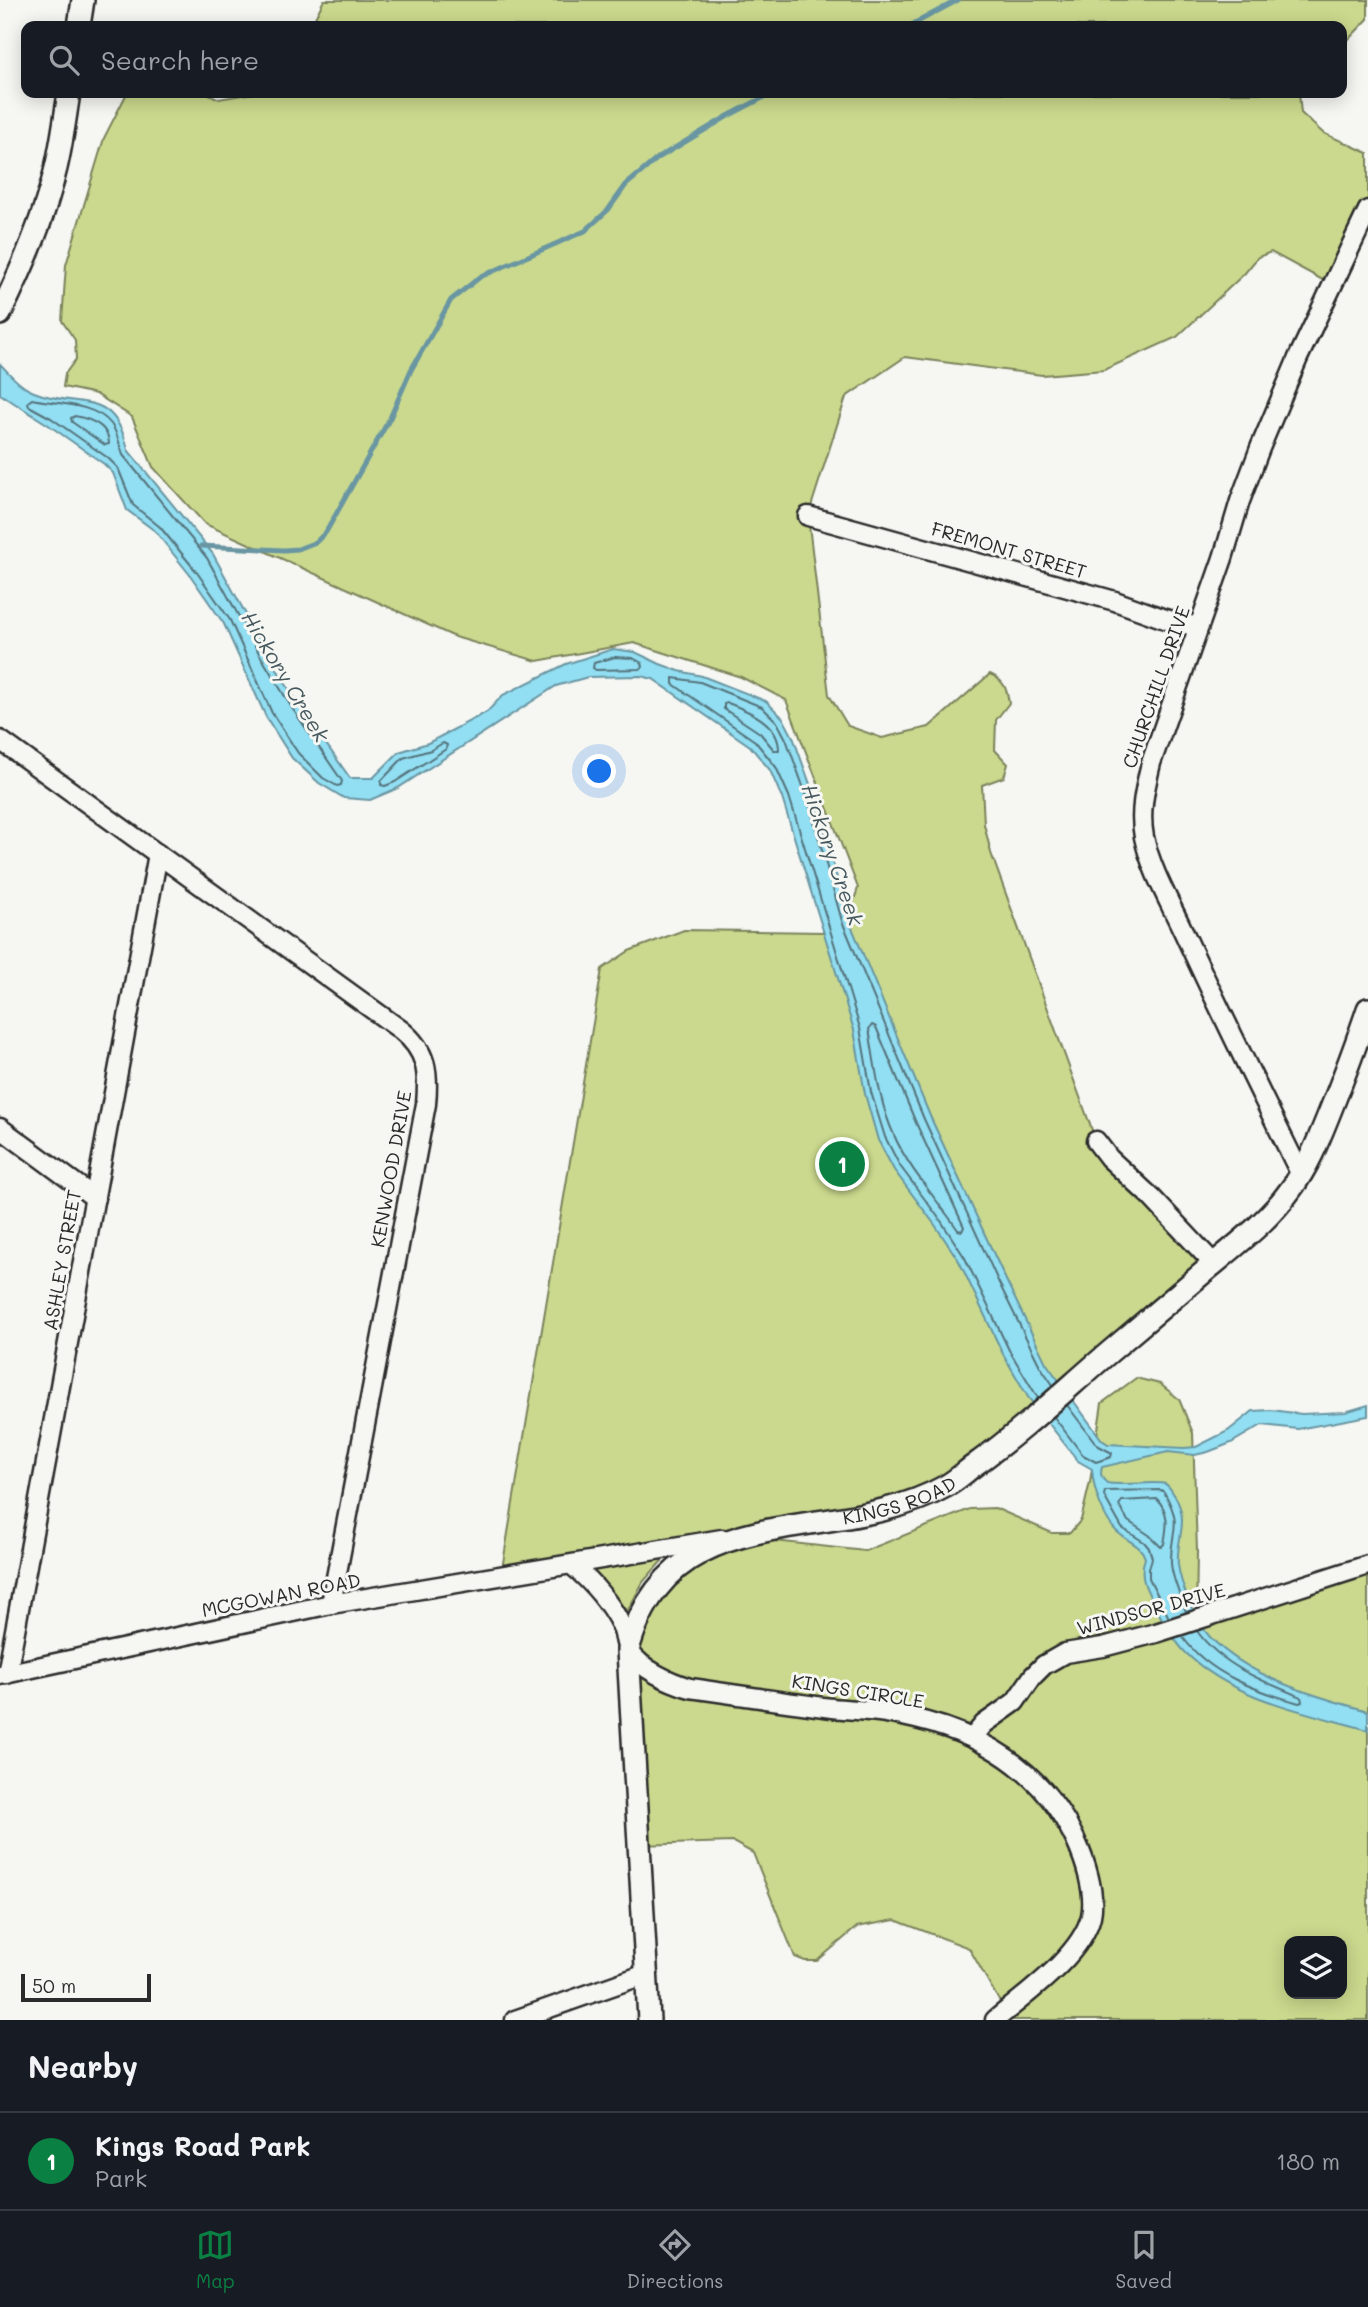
<!DOCTYPE html>
<html lang="en">
<head>
<meta charset="utf-8">
<style>
	:root { --surface:#171b24; --page:#20242c; --text:#f1f3f6; --muted:#9ea1a6; --line:#363941; --accent:#0b8043 }
	body { margin:0; font-family:Mali,sans-serif; background:var(--page); color:var(--text) }
	.controls { position:absolute; right:21px; bottom:21px; display:grid; overflow:hidden; border-radius:14px; box-shadow:0 4px 18px #0003 }
	.controls button { width:63px; height:63px; display:grid; place-items:center; padding:0; border:0; border-bottom:2px solid var(--line); background:var(--surface); color:var(--text); font:35px sans-serif }
	.scale { position:absolute; left:21px; bottom:18px; width:130px; box-sizing:border-box; padding-left:7px; border:4px solid #2b2b2b; border-top:0; font-size:19px; line-height:24px; white-space:nowrap; color:#2b2b2b; -webkit-text-stroke:5px #f6f6f2; paint-order:stroke }
	.you { position:absolute; left:600px; top:772px; width:24px; height:24px; margin:-18px; border:5px solid #fff; border-radius:50%; background:#1a73e8; box-shadow:0 0 0 10px #1a73e833 }
	.badge { display:grid; place-items:center; width:46px; height:46px; border-radius:50%; background:var(--accent); color:#fff; font-size:23px; font-weight:700 }
	.pin { position:absolute; translate:-50% -50%; border:4px solid #fff; box-shadow:0 2px 7px #0006 }
	.list { margin:0; padding:0; list-style:none }
	h2 { display:flex; justify-content:space-between; align-items:center; height:91px; margin:0; padding:0 28px; font-size:30px }
	h2 small { font-size:23px; font-weight:400; color:var(--muted) }
	.list li { display:grid; grid-template-columns:46px 1fr auto; gap:21px; align-items:center; box-sizing:border-box; height:98px; padding:0 28px; border-top:2px solid var(--line) }
	.list b { display:block; font-size:26px; white-space:nowrap }
	.list p { margin:0; font-size:23px; white-space:nowrap; color:var(--muted) }
	.list em { font-size:23px; font-style:normal; color:var(--muted) }
	.icon { flex:none; width:38px; height:38px; fill:none; stroke:currentColor; stroke-width:2; stroke-linecap:round; stroke-linejoin:round }
	.map { position:relative; flex:none; width:1368px; height:2020px; overflow:hidden }
	.search { position:absolute; background:var(--surface); box-shadow:0 4px 18px #0003; left:21px; right:21px; top:21px; height:77px; display:flex; align-items:center; gap:18px; box-sizing:border-box; padding:0 24px; border-radius:14px; color:var(--muted); font-size:26px }
	.sheet { height:189px; background:var(--surface) }
	nav { display:flex; justify-content:space-around; align-items:center; box-sizing:border-box; height:98px; border-top:2px solid var(--line); background:var(--surface); font-size:19px; color:var(--muted) }
	nav a { display:grid; justify-items:center; gap:4px }
	nav .on { color:var(--accent) }
	.map>svg:first-child { display:block }
	.green { fill:#cad98d; stroke:#7a825c; stroke-width:2; fill-rule:evenodd }
	.water { fill:#92def2; stroke:#6996a2; stroke-width:2 }
	.lines { fill:none; stroke-linecap:round; stroke-linejoin:round }
	.shore { stroke:#54737b; stroke-width:2 }
	.stream { stroke:#6996a2; stroke-width:5 }
	.minor-casing { stroke:#2b2b2b; stroke-width:23 }
	.tertiary-casing { stroke:#2b2b2b; stroke-width:26 }
	.minor { stroke:#f6f6f2; stroke-width:18 }
	.tertiary { stroke:#f6f6f2; stroke-width:21 }
	.labels { text-anchor:middle; stroke-width:6; stroke-linejoin:round; paint-order:stroke }
	.street-label { font-size:19px; fill:#2b2b2b; stroke:#f6f6f2 }
	.water-label { font-size:21px; font-style:italic; fill:#45585d; stroke:#f6f6f2 }
</style>
</head>
<body>
<div class="map">
<svg width="1368" height="2020" viewBox="0 0 1368 2020">
	<rect width="100%" height="100%" fill="#f6f6f2"/>
	<filter id="ink" filterUnits="userSpaceOnUse"><feTurbulence type="fractalNoise" baseFrequency=".0143" numOctaves="2"/><feDisplacementMap in="SourceGraphic" scale="14" xChannelSelector="R" yChannelSelector="G"/><feConvolveMatrix kernelMatrix="1 2 1 2 8 2 1 2 1" color-interpolation-filters="sRGB"/></filter>
	<g filter="url(#ink)">
		<g class="green">
			<path d="M324,0H1368V19L1342,46V26H311Z"/>
			<path d="M127,93H207L219,99L254,93H1299L1301,113L1323,133L1368,153V210L1332,285L1271,252L1258,257L1245,273L1177,337L1104,370L1042,375L905,357L846,397L808,516L829,695L848,726L882,738L929,727L990,674C1004,680 1007,689 1009,703L996,720L995,750L1008,764L1004,777L982,785L984,824L991,853L1096,1141L1214,1264L947,1485L738,1537L865,1551L970,1509L995,1508L1052,1533H1070L1081,1520L1090,1482L1102,1403L1136,1378L1160,1384L1179,1399L1193,1433L1197,1551L1196,1623L1368,1566V2020H995L1005,2011L969,1948L895,1920L857,1927L817,1961H805L795,1957L753,1853L733,1842L639,1845L633,1633L708,1549L501,1575L602,969L629,951L684,930L824,932L848,918L858,888L786,700L741,677L634,643L537,661L455,637L205,524L153,467L132,417L96,394L63,387L65,374L76,359L75,340L62,321L66,265L104,138ZM1289,1941H1342V1994H1289Z"/>
			<path d="M668,1554L643,1582L627,1612L593,1570Z"/>
		</g>
		<path class="water" d="M0,364C10,374 20,387 34,392C79,410 113,386 128,450L213,554L266,651L298,704L350,778H373L399,752L428,743L487,712L503,695L566,664L613,649L635,652L660,664L679,671L702,676L766,701L783,718L793,737L815,798L848,918L930,1116L1005,1278L1046,1363L1102,1440L1108,1444L1184,1448L1196,1447L1228,1431L1253,1411L1271,1410L1302,1414L1345,1412L1368,1405V1416L1298,1429L1262,1425L1231,1443L1208,1452L1195,1455L1168,1452L1102,1467C1100,1474 1101,1478 1107,1483C1122,1486 1157,1481 1165,1484C1170,1486 1172,1492 1175,1496C1190,1523 1176,1537 1178,1564C1180,1584 1196,1622 1210,1637C1250,1678 1314,1696 1368,1711V1730C1306,1712 1234,1700 1186,1653C1174,1641 1164,1623 1156,1608C1147,1591 1138,1577 1145,1558C1141,1545 1131,1543 1121,1535C1104,1523 1093,1489 1092,1469L1078,1461L1028,1397L1003,1354L959,1261L935,1225L894,1170L878,1140L865,1094L854,1030L782,798L770,770L750,746L653,679L641,676L588,677L556,686L398,788L370,800L344,798L319,783L292,758L266,717L224,624L190,575L155,531L127,510L113,473L104,464L47,424L0,394Z"/>
		<g class="lines">
			<g class="shore">
				<path d="M32,399C55,404 95,403 111,424C118,433 119,444 123,455L207,558L260,655L292,708L342,781L341,785L337,786L323,778L298,753L272,713L230,620L196,571L160,527L133,505L118,468L108,458L51,418L29,406L28,402Z"/>
				<path d="M75,416C91,419 109,426 109,444L105,445L72,422L71,418Z"/>
				<path d="M615,657L633,658L642,663L643,667L640,669L596,670L593,668L594,663Z"/>
				<path d="M728,703C749,711 779,723 779,750H774L760,733L724,709V704Z"/>
				<path d="M443,743L447,745L446,749L395,782L385,786L381,785V781L403,758L431,750Z"/>
				<path d="M872,1025L876,1027L916,1123L964,1227L962,1231L958,1230C937,1199 909,1170 894,1135C879,1103 875,1064 869,1029Z"/>
				<path d="M1038,1398L1009,1350L965,1258L941,1221L900,1166L885,1137L871,1092L860,1028L789,796L776,767L755,741L673,684V678L700,682L762,707L777,722L786,739L808,800L842,921L924,1119L998,1281L1040,1366L1053,1385"/>
				<path d="M1054,1417L1083,1455L1096,1462L1111,1457L1112,1453L1097,1445L1067,1405"/>
				<path d="M1157,1499C1170,1513 1167,1527 1164,1544L1161,1547L1149,1535L1128,1521L1119,1505L1122,1501Z"/>
				<path d="M1169,1618L1149,1578V1569L1152,1558L1149,1548L1144,1542L1122,1528L1104,1496L1105,1491L1161,1490L1164,1492C1184,1527 1170,1529 1171,1563C1172,1579 1181,1597 1186,1612"/>
				<path d="M1182,1636C1208,1674 1257,1691 1299,1703L1302,1702L1301,1697C1264,1682 1221,1665 1197,1631"/>
			</g>
			<g class="stream">
				<path d="M910,26L958,0"/>
				<path d="M201,546L284,550L298,549L316,542L326,532L390,418L411,370L451,300L480,277L585,231L608,210L626,185L658,158L728,116L772,93"/>
			</g>
			<defs>
				<g id="minor">
					<path d="M808,516L1115,601L1165,619L1198,627"/>
					<path d="M0,740L401,1030C427,1051 429,1072 426,1104L331,1604"/>
					<path d="M0,1128L95,1198"/>
					<path d="M1096,1141L1109,1158L1151,1197L1214,1264"/>
					<path d="M1301,1175C1262,1095 1222,1016 1185,935C1171,904 1151,871 1144,837C1139,812 1145,788 1151,763L1223,558L1240,501L1260,448L1298,358L1368,210"/>
					<path d="M572,1565C591,1581 610,1603 621,1625C625,1633 625,1645 629,1651C642,1670 670,1682 690,1688C738,1695 785,1702 832,1708C850,1710 868,1710 885,1713C968,1726 1038,1761 1075,1839C1085,1860 1096,1893 1091,1916C1082,1955 1025,1995 995,2020"/>
					<path d="M7,1674L158,854"/>
					<path d="M0,1675L331,1604L722,1539"/>
					<path d="M973,1737L984,1724L1015,1702L1033,1676L1044,1665L1065,1653L1103,1647L1156,1633L1368,1565"/>
					<path d="M515,2020L646,1974"/>
				</g>
				<g id="tertiary">
					<path d="M79,26L83,0"/>
					<path d="M0,314C23,267 44,219 56,168C62,143 65,118 69,93"/>
					<path id="s1" d="M649,2020L628,1650C671,1490 835,1549 946,1486C957,1480 966,1471 976,1464C1022,1431 1063,1392 1106,1355C1141,1325 1176,1296 1211,1266C1239,1243 1270,1219 1291,1189C1308,1167 1319,1139 1329,1114C1343,1079 1356,1045 1368,1009"/>
				</g>
			</defs>
			<use href="#minor" class="minor-casing"/>
			<use href="#tertiary" class="tertiary-casing"/>
			<use href="#minor" class="minor"/>
			<use href="#tertiary" class="tertiary"/>
		</g>
	</g>
	<g class="labels">
		<g class="street-label">
			<text transform="translate(1009 550) rotate(16)" y="7">FREMONT STREET</text>
			<text transform="translate(1156 687) rotate(-71)" y="7">CHURCHILL DRIVE</text>
			<text transform="translate(391 1169) rotate(-80)" y="7">KENWOOD DRIVE</text>
			<text transform="translate(62 1260) rotate(-80)" y="7">ASHLEY STREET</text>
			<text dy="7" stroke="none"><textPath href="#s1" startOffset="702">KINGS ROAD</textPath></text>
			<text transform="translate(281 1595) rotate(-11)" y="7">MCGOWAN ROAD</text>
			<text transform="translate(1151 1609) rotate(-15)" y="7">WINDSOR DRIVE</text>
			<text transform="translate(858 1691) rotate(9)" y="7">KINGS CIRCLE</text>
		</g>
		<g class="water-label">
			<text transform="translate(285 677) rotate(59)" y="7">Hickory Creek</text>
			<text transform="translate(832 855) rotate(71)" y="7">Hickory Creek</text>
		</g>
	</g>
</svg>
<div class="controls">
<button><svg class="icon" aria-label="layers" viewBox="0 0 24 24"><path d="M12 4l9 5-9 5-9-5zM3 14l9 5 9-5"/></svg></button>
</div>
<div class="scale">50 m</div>
<div class="you"></div>
<div class="pin badge" style="left:842px;top:1164px">1</div>
<div class="search"><svg class="icon" aria-label="search" viewBox="0 0 24 24"><circle cx="10" cy="10" r="6"/><path d="M15 15l6 6"/></svg>Search here</div>
</div>
<section class="sheet">
<h2>Nearby<small></small></h2>
<ul class="list">
<li><span class="badge">1</span><div><b>Kings Road Park</b><p>Park</p></div><em>180 m</em></li>
</ul>
</section>
<nav>
<a class="on"><svg class="icon" aria-label="map" viewBox="0 0 24 24"><path d="M3 6l6-2 6 2 6-2v14l-6 2-6-2-6 2zM9 4v14M15 6v14"/></svg>Map</a>
<a><svg class="icon" aria-label="directions" viewBox="0 0 24 24"><path d="M12 3l9 9-9 9-9-9zM9 14v-3h6M13 9l2 2-2 2"/></svg>Directions</a>
<a><svg class="icon" aria-label="saved" viewBox="0 0 24 24"><path d="M7 4h10v16l-5-4-5 4z"/></svg>Saved</a>
</nav>
</body>
</html>
